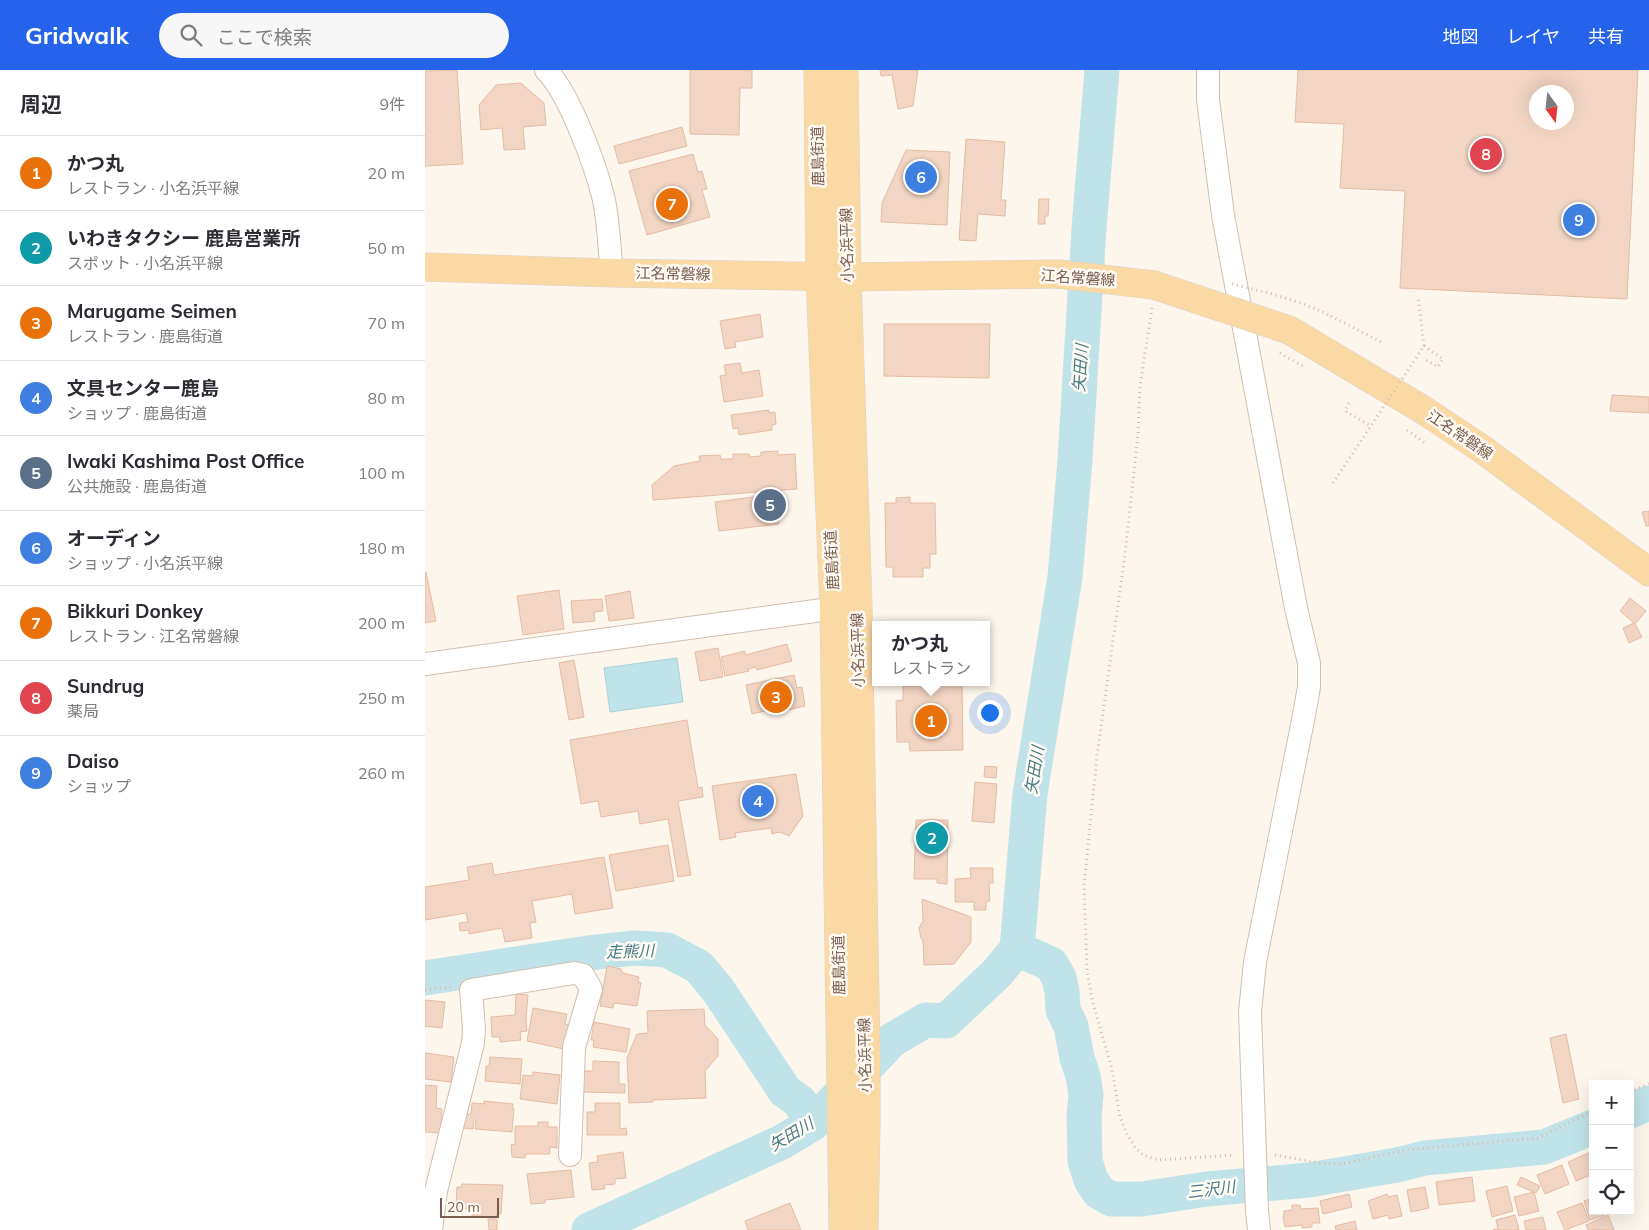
<!DOCTYPE html>
<html lang="ja">
<head>
<meta charset="utf-8">
<style>
	:root { --surface:#fff; --page:#f7f7f7; --text:#2b2b33; --muted:#7c7c81; --line:#e1e1e2; --accent:#2563eb }
	body { margin:0; font-family:Mulish,"Noto Sans JP",sans-serif; background:var(--page); color:var(--text) }
	.controls { position:absolute; right:15px; bottom:15px; display:grid; overflow:hidden; border-radius:0px; box-shadow:0 5px 20px #0002 }
	.controls button { width:45px; height:45px; display:grid; place-items:center; padding:0; border:0; border-bottom:1px solid var(--line); background:var(--surface); color:var(--text); font:25px sans-serif }
	.compass { position:absolute; left:1104px; top:15px; width:45px; height:45px; border-radius:50%; background:var(--surface); box-shadow:0 5px 20px #0002; rotate:165deg }
	.scale { position:absolute; left:15px; bottom:12px; width:59px; box-sizing:border-box; padding-left:5px; border:2px solid #7a5c4d; border-top:0; font-size:14px; line-height:18px; white-space:nowrap; color:#7a5c4d; -webkit-text-stroke:4px #fffaf3; paint-order:stroke }
	.you { position:absolute; left:564px; top:642px; width:18px; height:18px; margin:-12px; border:4px solid #fff; border-radius:50%; background:#1a73e8; box-shadow:0 0 0 8px #1a73e833 }
	.badge { display:grid; place-items:center; width:32px; height:32px; border-radius:50%; background:var(--accent); color:#fff; font-size:16px; font-weight:700 }
	.pin { position:absolute; translate:-50% -50%; border:2px solid #fff; box-shadow:0 1px 5px #0006 }
	.popup { position:absolute; left:447px; top:551px; width:118px; height:65px; box-sizing:border-box; display:grid; place-content:center; border-radius:0px; background:var(--surface); filter:drop-shadow(0 1px 4px #0005); font-size:16px; white-space:nowrap; color:var(--muted) }
	.popup b { font-size:19px; color:var(--text) }
	.popup::after { content:''; position:absolute; left:50%; top:100%; margin-left:-10px; border:10px solid transparent; border-top-color:var(--surface) }
	.list { margin:0; padding:0; list-style:none }
	h2 { display:flex; justify-content:space-between; align-items:center; height:65px; margin:0; padding:0 20px; font-size:21px }
	h2 small { font-size:16px; font-weight:400; color:var(--muted) }
	.list li { display:grid; grid-template-columns:32px 1fr auto; gap:15px; align-items:center; box-sizing:border-box; height:75px; padding:0 20px; border-top:1px solid var(--line) }
	.list b { display:block; font-size:19px; white-space:nowrap }
	.list p { margin:0; font-size:16px; white-space:nowrap; color:var(--muted) }
	.list em { font-size:16px; font-style:normal; color:var(--muted) }
	.icon { flex:none; width:28px; height:28px; fill:none; stroke:currentColor; stroke-width:2; stroke-linecap:round; stroke-linejoin:round }
	.map { position:relative; flex:none; width:1224px; height:1160px; overflow:hidden }
	header { display:flex; align-items:center; gap:30px; box-sizing:border-box; height:70px; padding:0 25px; background:var(--accent); color:#fff }
	header strong { font-size:24px }
	nav { display:flex; gap:28px; margin-inline-start:auto; font-size:18px }
	.search { width:350px; height:45px; background:var(--page); display:flex; align-items:center; gap:12px; box-sizing:border-box; padding:0 18px; border-radius:28px; color:var(--muted); font-size:19px }
	main { display:flex }
	aside { flex:1; background:var(--surface) }
	.map>svg:first-child { display:block }
	.water { fill:#bfe3e8; stroke:#a5d3da }
	.lines { fill:none; stroke-linecap:round; stroke-linejoin:round }
	.river { stroke:#bfe3e8; stroke-width:35 }
	.building { fill:#f3d5c3; stroke:#e6bba3; fill-rule:evenodd }
	.street-casing { stroke:#d1beb0; stroke-width:24 }
	.primary-casing { stroke:#dad1cd; stroke-width:29 }
	.path { stroke:#d9b8a5; stroke-width:3; stroke-dasharray:1 4; stroke-linecap:butt }
	.street { stroke:#fff; stroke-width:22 }
	.primary { stroke:#fbd9a5; stroke-width:28 }
	.primary-bridge-casing { stroke:#dad1cd; stroke-width:29; stroke-linecap:butt }
	.path-bridge { stroke:#d9b8a5; stroke-width:3; stroke-dasharray:1 4; stroke-linecap:butt }
	.primary-bridge { stroke:#fbd9a5; stroke-width:28 }
	.labels { text-anchor:middle; stroke-width:5; stroke-linejoin:round; paint-order:stroke }
	.street-label { font-size:15px; fill:#7a5c4d; stroke:#fffaf3 }
	.water-label { font-size:16px; font-style:italic; fill:#437c86; stroke:#fffaf3 }
</style>
</head>
<body>
<header>
<strong>Gridwalk</strong>
<div class="search"><svg class="icon" aria-label="search" viewBox="0 0 24 24"><circle cx="10" cy="10" r="6"/><path d="M15 15l6 6"/></svg>ここで検索</div>
<nav><a>地図</a><a>レイヤ</a><a>共有</a></nav>
</header>
<main>
<aside>
<h2>周辺<small>9件</small></h2>
<ul class="list">
<li><span class="badge" style="background:#e8710a">1</span><div><b>かつ丸</b><p>レストラン · 小名浜平線</p></div><em>20 m</em></li>
<li><span class="badge" style="background:#0f9aa8">2</span><div><b>いわきタクシー 鹿島営業所</b><p>スポット · 小名浜平線</p></div><em>50 m</em></li>
<li><span class="badge" style="background:#e8710a">3</span><div><b>Marugame Seimen</b><p>レストラン · 鹿島街道</p></div><em>70 m</em></li>
<li><span class="badge" style="background:#3f7fe0">4</span><div><b>文具センター鹿島</b><p>ショップ · 鹿島街道</p></div><em>80 m</em></li>
<li><span class="badge" style="background:#5c6f8a">5</span><div><b>Iwaki Kashima Post Office</b><p>公共施設 · 鹿島街道</p></div><em>100 m</em></li>
<li><span class="badge" style="background:#3f7fe0">6</span><div><b>オーディン</b><p>ショップ · 小名浜平線</p></div><em>180 m</em></li>
<li><span class="badge" style="background:#e8710a">7</span><div><b>Bikkuri Donkey</b><p>レストラン · 江名常磐線</p></div><em>200 m</em></li>
<li><span class="badge" style="background:#e0444e">8</span><div><b>Sundrug</b><p>薬局</p></div><em>250 m</em></li>
<li><span class="badge" style="background:#3f7fe0">9</span><div><b>Daiso</b><p>ショップ</p></div><em>260 m</em></li>
</ul>
</aside>
<div class="map">
<svg width="1224" height="1160" viewBox="0 0 1224 1160">
	<rect width="100%" height="100%" fill="#fdf6ec"/>
	<path class="water" d="M252,588L258,632L185,642L179,598Z"/>
	<g class="lines">
		<g class="river">
			<path d="M592,879L626,894L634,908L637,921L638,940L646,956L652,988L658,1006L661,1025L659,1046L660,1091L666,1110L674,1122L686,1129H717L782,1119L884,1110L972,1095L1000,1088L1119,1077L1168,1057"/>
			<path d="M0,908L163,883L210,878L242,880L274,897L293,920L360,1021L375,1032L387,1054"/>
			<path d="M1205,1041L1224,1033"/>
			<path d="M164,1160L357,1072L387,1054L467,970L501,950L521,951L572,903L592,879L605,724L640,507L650,390L664,158L677,0"/>
		</g>
	</g>
	<g class="building">
		<path d="M32,0L38,94L0,96V1Z"/>
		<path d="M265,0H327V18H315L314,65L265,64Z"/>
		<path d="M455,0H493L488,36L473,39L467,5L456,6Z"/>
		<path d="M873,0H1213L1202,229L975,218L980,121L915,118L919,54L870,52ZM1112,22H1142V52H1112Z"/>
		<path d="M96,13L119,33L121,55L98,57L100,79L79,80L77,58L56,60L54,35L71,15Z"/>
		<path d="M257,57L262,76L194,94L189,76Z"/>
		<path d="M541,69L580,72L576,130H581L580,146L553,144L551,171L534,170Z"/>
		<path d="M481,80L525,82L522,155L456,152L457,133Z"/>
		<path d="M268,84L273,102L277,101L282,119L277,120L285,147L222,165L204,101Z"/>
		<path d="M614,129H624L623,146H620V154H613Z"/>
		<path d="M335,244L338,267L310,272L311,277L300,279L295,251Z"/>
		<path d="M459,254H565L564,308L459,306Z"/>
		<path d="M315,293L317,303L334,300L338,326L299,332L295,306L301,305L299,295Z"/>
		<path d="M1187,325L1224,327V343L1185,341Z"/>
		<path d="M344,340V343L350,342L351,354L347,355V360L314,365L313,358L308,359L306,345Z"/>
		<path d="M353,381V385L370,384L372,419L228,430L227,415L249,396L275,391L274,386L295,385L296,389H308V384H324L325,387L336,386V382Z"/>
		<path d="M351,424L354,454L294,461L290,432Z"/>
		<path d="M485,427V433H510L511,484H505V498H498V507H468V497H461L460,433H471V428Z"/>
		<path d="M1224,441V456H1221L1217,442Z"/>
		<path d="M0,502H1L11,551L0,553Z"/>
		<path d="M134,520L139,559L98,565L92,526Z"/>
		<path d="M205,521L209,548L184,551L180,526Z"/>
		<path d="M1205,528L1221,541L1210,554L1217,567L1204,573L1198,558L1209,553L1195,541Z"/>
		<path d="M177,529L178,541L169,542L170,551L148,553L146,531Z"/>
		<path d="M362,574L367,591L332,600L331,597L323,599L324,601L300,606L296,587L320,581V585Z"/>
		<path d="M293,578L298,607L275,611L270,582Z"/>
		<path d="M149,590L159,647L144,650L134,593Z"/>
		<path d="M369,605L372,618L377,617L380,636L345,644L344,640L327,644L321,615Z"/>
		<path d="M537,615L538,680L485,681L484,672H472L471,631L478,630V616Z"/>
		<path d="M262,650L273,718L277,717L278,727L253,731L266,805L253,807L243,749L215,754L213,741L176,747L173,731L156,734L145,670Z"/>
		<path d="M560,696L572,697L571,708L559,707Z"/>
		<path d="M371,704L378,746L364,766L355,762L347,764L346,758L310,763L311,767L295,770L287,716Z"/>
		<path d="M550,712L572,714L569,753L547,751Z"/>
		<path d="M491,750H523L522,814L512,813V809H489Z"/>
		<path d="M243,775L249,811L191,821L184,785Z"/>
		<path d="M179,787L188,838L150,844L147,824L107,831L111,852L105,853L107,868L80,872L77,858L44,864V860L35,861L34,853L43,852L41,843L0,850V817L44,810L42,797L67,793L69,805Z"/>
		<path d="M545,798H568V813H564L565,831L561,832V840H549V832H530V809L546,808Z"/>
		<path d="M497,829L546,847V872L529,894L499,895L498,871L496,868L494,858L498,851Z"/>
		<path d="M182,896L196,899L198,903L214,907L213,912L216,913L212,936L189,933L188,938L175,936Z"/>
		<path d="M91,924L103,925L101,949L102,961L95,962L96,970L75,972V967H67L66,947L90,945Z"/>
		<path d="M0,930L20,932L17,958L0,956Z"/>
		<path d="M108,938L142,944L140,954L144,955L139,979L102,971Z"/>
		<path d="M279,939L280,955L293,969V986L280,1001L281,1028L228,1030V1032L204,1033L202,988L212,964L223,963L222,941Z"/>
		<path d="M169,952L205,959L201,982L168,977L169,970H166Z"/>
		<path d="M1141,964L1154,1029L1138,1033L1125,968Z"/>
		<path d="M0,983L29,987L26,1012L0,1009Z"/>
		<path d="M65,987L97,989L95,1014L60,1011L61,996H64Z"/>
		<path d="M168,991L194,992V1014H200V1023L158,1022L159,1001H168Z"/>
		<path d="M108,1002L135,1005L132,1034L95,1029L98,1005L107,1006Z"/>
		<path d="M0,1015L12,1016L11,1038L17,1039L16,1063L0,1062Z"/>
		<path d="M59,1031L88,1034L87,1038H89L87,1062L50,1059L51,1050H49L48,1059L38,1058L39,1044H46L47,1033L59,1034Z"/>
		<path d="M170,1033H195V1059L201,1058L202,1065H162V1042H170Z"/>
		<path d="M113,1052H123V1057H132V1078L125,1077V1084H100V1088L87,1087L86,1075L90,1074V1056H113Z"/>
		<path d="M198,1082L201,1108L190,1109V1114L179,1115L180,1119L167,1120L164,1093L173,1092L172,1086Z"/>
		<path d="M1166,1082L1168,1087V1104L1151,1111L1143,1092Z"/>
		<path d="M1137,1095L1144,1114L1120,1124L1112,1105Z"/>
		<path d="M146,1100L149,1127L120,1130V1133L106,1134L102,1104Z"/>
		<path d="M1047,1107L1050,1131L1014,1135L1011,1112Z"/>
		<path d="M1096,1107L1115,1116L1111,1123L1092,1115Z"/>
		<path d="M37,1114L78,1115L76,1144H72L71,1147L47,1146L48,1139L31,1138L32,1117H36Z"/>
		<path d="M1082,1116L1088,1141L1067,1147L1061,1121Z"/>
		<path d="M1000,1117L1004,1138L986,1142L982,1120Z"/>
		<path d="M1109,1122L1114,1141L1094,1146L1089,1127Z"/>
		<path d="M924,1124L927,1137L898,1144L895,1131Z"/>
		<path d="M962,1124L963,1127L972,1125L977,1146L964,1149L963,1145L948,1149L943,1131Z"/>
		<path d="M1168,1128V1141L1188,1142L1165,1150L1159,1131Z"/>
		<path d="M365,1133L376,1160H323L320,1151Z"/>
		<path d="M1157,1133L1164,1151L1140,1160L1132,1142Z"/>
		<path d="M867,1135H875L876,1139L893,1138L895,1153H887V1157L877,1158V1155L860,1157L858,1148L859,1141L867,1140Z"/>
		<path d="M1090,1145L1094,1160H1068L1073,1159L1071,1150Z"/>
		<path d="M1183,1145L1189,1160H1163L1161,1155Z"/>
		<path d="M1118,1147L1121,1160H1101L1099,1151Z"/>
		<path d="M63,1149H72V1160H64Z"/>
		<path d="M930,1151L932,1160H911L910,1156Z"/>
	</g>
	<g class="lines">
		<defs>
			<g id="street">
				<path d="M121,0C144,23 170,94 178,126C184,151 184,178 187,203"/>
				<path d="M783,0V30L798,145L871,538L884,593V617L879,645L830,892L825,942L832,1141L834,1160"/>
				<path d="M0,594L427,536"/>
				<path d="M6,1160L11,1121L48,973L49,959L46,920L149,903L158,905L166,919L149,977L145,1085"/>
			</g>
			<g id="primary">
				<path d="M393,0L395,206L409,538L418,1160"/>
				<path d="M419,0L422,207L433,536L441,984V1057L439,1160"/>
				<path d="M0,197L187,203L422,207L633,204"/>
				<path d="M864,260L1000,341L1057,379L1224,502"/>
			</g>
		</defs>
		<use href="#street" class="street-casing"/>
		<use href="#primary" class="primary-casing"/>
		<g class="path">
			<path d="M727,238L715,316L713,364L700,485L672,686L659,815L662,900L667,929L687,999L695,1047L702,1064L710,1077L718,1085L733,1090L809,1085"/>
			<path d="M906,246L956,272"/>
			<path d="M999,276L1018,289L1013,297L1001,290"/>
			<path d="M924,333L920,341L946,356"/>
			<path d="M982,360L1000,373"/>
			<path d="M0,920L26,917"/>
			<path d="M1205,1022L1224,1014"/>
			<path d="M850,1085L895,1093L917,1094L981,1080L1113,1068L1168,1041"/>
		</g>
		<use href="#street" class="street"/>
		<use href="#primary" class="primary"/>
		<defs>
			<path id="primary-bridge" d="M633,204L729,215L864,260"/>
		</defs>
		<use href="#primary-bridge" class="primary-bridge-casing"/>
		<g class="path-bridge">
			<path d="M807,214C841,222 874,230 906,246"/>
			<path d="M855,283L881,298"/>
			<path d="M908,413L999,276L993,226"/>
		</g>
		<use href="#primary-bridge" class="primary-bridge"/>
	</g>
	<g class="labels">
		<g class="street-label">
			<text transform="translate(393 86) rotate(-91)" y="5">鹿島街道</text>
			<text transform="translate(422 175) rotate(-91)" y="5">小名浜平線</text>
			<text transform="translate(248 204) rotate(1)" y="5">江名常磐線</text>
			<text transform="translate(653 208) rotate(4)" y="5">江名常磐線</text>
			<text transform="translate(1035 365) rotate(34)" y="5">江名常磐線</text>
			<text transform="translate(407 490) rotate(-93)" y="5">鹿島街道</text>
			<text transform="translate(433 580) rotate(-91)" y="5">小名浜平線</text>
			<text transform="translate(414 895) rotate(-91)" y="5">鹿島街道</text>
			<text transform="translate(440 985) rotate(-91)" y="5">小名浜平線</text>
		</g>
		<g class="water-label">
			<text transform="translate(655 298) rotate(-86)" y="6">矢田川</text>
			<text transform="translate(609 700) rotate(-81)" y="6">矢田川</text>
			<text transform="translate(205 881) rotate(-2)" y="6">走熊川</text>
			<text transform="translate(366 1064) rotate(-31)" y="6">矢田川</text>
			<text transform="translate(786 1119) rotate(-7)" y="6">三沢川</text>
		</g>
	</g>
</svg>
<div class="controls">
<button>+</button>
<button>−</button>
<button><svg class="icon" aria-label="locate" viewBox="0 0 24 24"><circle cx="12" cy="12" r="6"/><path d="M12 2v4M12 18v4M2 12h4M18 12h4"/></svg></button>
</div>
<svg class="compass" viewBox="-18 -18 36 36"><path d="M0-13l5 13h-10z" fill="#e53935"/><path d="M0 13l5-13h-10z" fill="#7c7c81"/></svg>
<div class="scale">20 m</div>
<div class="you"></div>
<div class="pin badge" style="left:506px;top:651px;background:#e8710a">1</div>
<div class="popup"><b>かつ丸</b>レストラン</div>
<div class="pin badge" style="left:507px;top:768px;background:#0f9aa8">2</div>
<div class="pin badge" style="left:351px;top:627px;background:#e8710a">3</div>
<div class="pin badge" style="left:333px;top:731px;background:#3f7fe0">4</div>
<div class="pin badge" style="left:345px;top:435px;background:#5c6f8a">5</div>
<div class="pin badge" style="left:496px;top:107px;background:#3f7fe0">6</div>
<div class="pin badge" style="left:247px;top:134px;background:#e8710a">7</div>
<div class="pin badge" style="left:1061px;top:84px;background:#e0444e">8</div>
<div class="pin badge" style="left:1154px;top:150px;background:#3f7fe0">9</div>
</div>
</main>
</body>
</html>
